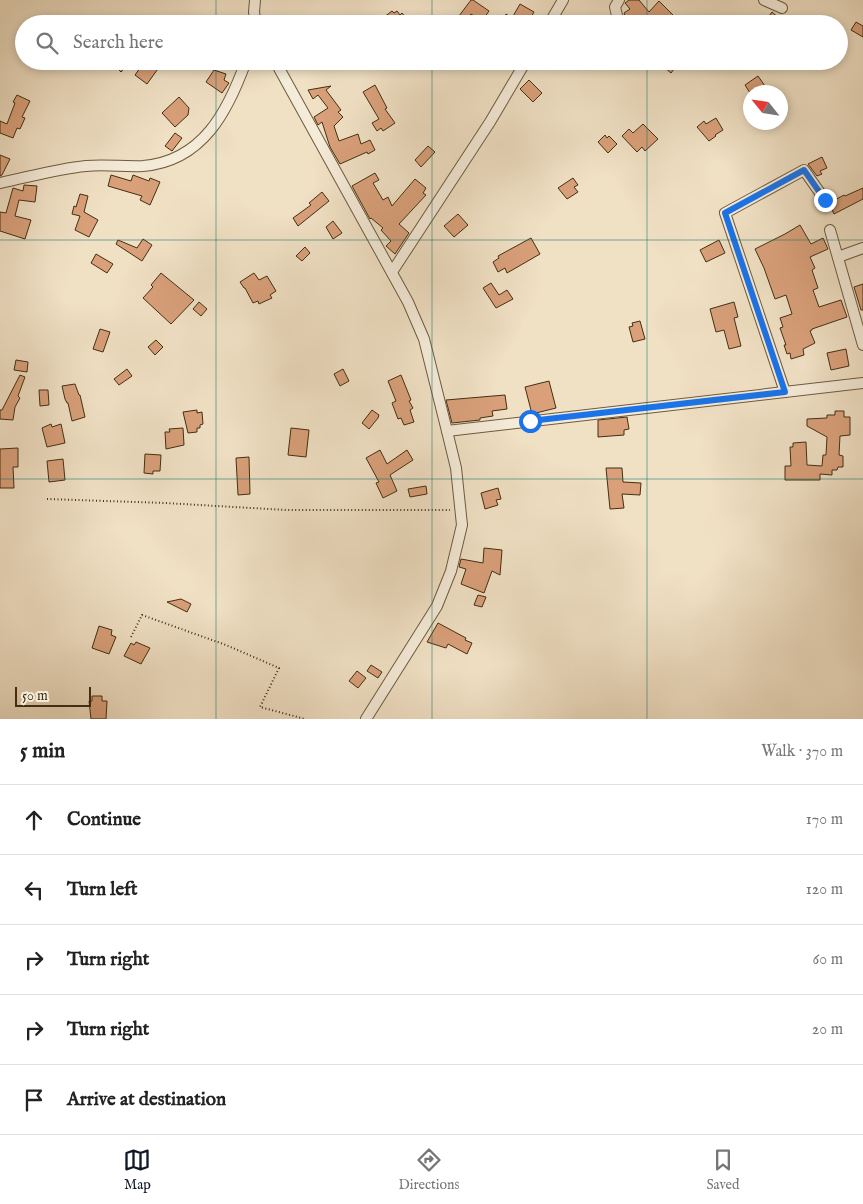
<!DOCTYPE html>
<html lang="en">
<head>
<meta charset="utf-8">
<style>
	:root { --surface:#fff; --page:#f6f6f6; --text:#222; --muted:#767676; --line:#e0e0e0; --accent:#111827 }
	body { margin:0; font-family:"IM FELL English",serif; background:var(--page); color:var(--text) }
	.compass { position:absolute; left:743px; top:85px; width:45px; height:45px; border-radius:50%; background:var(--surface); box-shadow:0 2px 8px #0003; rotate:300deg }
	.scale { position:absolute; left:15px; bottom:12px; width:76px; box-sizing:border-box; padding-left:5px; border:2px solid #422f12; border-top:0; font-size:14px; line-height:18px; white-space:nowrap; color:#422f12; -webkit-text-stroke:4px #f5ebd9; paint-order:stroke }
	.stop { position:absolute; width:15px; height:15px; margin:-11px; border:4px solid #1a73e8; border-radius:50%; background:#fff }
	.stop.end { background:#1a73e8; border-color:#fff; box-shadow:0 1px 5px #0008 }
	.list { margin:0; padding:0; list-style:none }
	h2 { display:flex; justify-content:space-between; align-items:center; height:65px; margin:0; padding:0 20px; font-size:21px }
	h2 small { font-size:16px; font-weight:400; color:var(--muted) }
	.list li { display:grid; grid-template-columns:32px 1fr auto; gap:15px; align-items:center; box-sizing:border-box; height:70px; padding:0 20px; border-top:1px solid var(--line) }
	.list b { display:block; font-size:19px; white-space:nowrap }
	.list em { font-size:16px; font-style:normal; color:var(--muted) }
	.icon { flex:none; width:28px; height:28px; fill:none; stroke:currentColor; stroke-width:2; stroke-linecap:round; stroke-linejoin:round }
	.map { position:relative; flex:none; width:863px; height:719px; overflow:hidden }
	.search { position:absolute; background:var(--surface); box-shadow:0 2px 8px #0003; left:15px; right:15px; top:15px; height:55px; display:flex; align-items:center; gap:12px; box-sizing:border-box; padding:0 18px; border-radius:28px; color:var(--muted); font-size:19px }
	.sheet { height:415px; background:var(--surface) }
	nav { display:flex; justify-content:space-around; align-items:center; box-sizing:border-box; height:70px; border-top:1px solid var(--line); background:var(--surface); font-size:14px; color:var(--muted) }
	nav a { display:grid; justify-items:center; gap:2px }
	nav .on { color:var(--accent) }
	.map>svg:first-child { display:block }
	.building { fill:#d9a07a; stroke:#422f12 }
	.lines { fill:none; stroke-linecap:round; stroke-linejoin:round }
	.minor-casing { stroke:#6e5b3e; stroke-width:12 }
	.path { stroke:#422f12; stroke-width:2; stroke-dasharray:1 2.5; stroke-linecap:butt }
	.minor { stroke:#f5ebd9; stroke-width:10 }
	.route { stroke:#1a73e8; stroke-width:6 }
	.grid { fill:none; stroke:#0f766e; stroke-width:1; stroke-opacity:0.55 }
</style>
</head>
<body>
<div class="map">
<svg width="863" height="719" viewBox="0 0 863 719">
	<rect width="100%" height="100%" fill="#f0e0c4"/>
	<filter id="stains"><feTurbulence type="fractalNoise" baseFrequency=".004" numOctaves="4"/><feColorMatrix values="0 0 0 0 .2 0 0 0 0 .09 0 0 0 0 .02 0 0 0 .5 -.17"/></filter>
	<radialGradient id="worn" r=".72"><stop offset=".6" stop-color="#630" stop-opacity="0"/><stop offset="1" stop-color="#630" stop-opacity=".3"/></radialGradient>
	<g class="building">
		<path d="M471,0H473L489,11L482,21L471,14L466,21L459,16Z"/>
		<path d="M629,0H639L649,12L659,1L682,24H644L635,15L627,21L624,13L630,9L625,3Z"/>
		<path d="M520,4L534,12L530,19L525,16L521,24H500L506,14L512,18Z"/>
		<path d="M392,11L394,13L397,11L400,15L402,13L408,20L405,22L406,24H375Z"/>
		<path d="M772,12L786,24H763Z"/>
		<path d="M856,22L863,26V37L851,30Z"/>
		<path d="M110,61H123L127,65L121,72Z"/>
		<path d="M145,61H154L160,66L147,84L135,75Z"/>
		<path d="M657,61H680L671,73Z"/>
		<path d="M214,70L226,74L224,80L229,83L222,93L206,82Z"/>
		<path d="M758,76L765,86L755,92L750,93L745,85Z"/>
		<path d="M529,80L542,93L533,102L520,89Z"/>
		<path d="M375,85L387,108L385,109L395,123L383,131L381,128L377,131L372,123L379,119L363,92Z"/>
		<path d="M331,86L326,90L341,110L338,112L343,117L334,126L339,141L358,134L361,144L370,140L375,150L368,154L367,152L340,164L330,147L322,122L318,125L314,117L328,108L318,95L313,99L308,90Z"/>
		<path d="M17,95L30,101L22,117L25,118L20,129L17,128L13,138L0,133V121L7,124L15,103L13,102Z"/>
		<path d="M179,97L189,108L188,115L175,127L162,113Z"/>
		<path d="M716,118L723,130L715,135L716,136L709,141L697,127L704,121L706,124Z"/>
		<path d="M643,124L658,139L645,151L642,147L637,152L622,136L629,129L633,133Z"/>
		<path d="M175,133L182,138L172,151L165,146Z"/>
		<path d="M605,135L607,138L609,136L617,144L608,153L598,142Z"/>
		<path d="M428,146L435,152L421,167L415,160Z"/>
		<path d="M0,155L10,159L2,175L0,176Z"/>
		<path d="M822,157L827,168L820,171L822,174L817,176L808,164Z"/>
		<path d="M375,173L379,180L373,183L383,200L388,197L392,206L415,179L426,188L423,193L426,195L399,224L409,233L395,254L386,246L391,241L381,230L383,228L371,218L370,219L352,186Z"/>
		<path d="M111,175L131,181L133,175L149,181L150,178L160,182L150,205L140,200L142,196L108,186Z"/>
		<path d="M573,178L578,185L574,187L578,192L567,199L558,188Z"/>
		<path d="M24,185L37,186L35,202L19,200L15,216L31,220L25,239L0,231V212L6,213L13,188L23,191Z"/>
		<path d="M863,188V199L834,214L830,205L831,202L844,195L845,196Z"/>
		<path d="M322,192L329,201L298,226L293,218L311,205L309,203Z"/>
		<path d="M80,194L88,196L84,212L98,220L89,237L75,230L80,216L72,214L74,206L76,207Z"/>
		<path d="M458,214L468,225L454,237L444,226Z"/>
		<path d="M333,221L342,233L333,239L326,227Z"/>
		<path d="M800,225L811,244L823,238L828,249L810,257L815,268L812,270L818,288L813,290L819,307L841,300L847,317L812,329V330L810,331L815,343L803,349L804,355L791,359L790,353L787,354L784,345H786L780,328L783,327L780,318L792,314L786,295L775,299L764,268L755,249L785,234Z"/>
		<path d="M531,238L540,254L507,273L505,268L498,272L493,262L499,258L498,256Z"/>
		<path d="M143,239L152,245L142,261L116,244L118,240L137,248Z"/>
		<path d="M719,240L725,253L706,262L700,250Z"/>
		<path d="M305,247L310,253L302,261L296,256Z"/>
		<path d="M96,254L113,264L107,273L91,263Z"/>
		<path d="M161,273L194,300L171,324L143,298L153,287L151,285Z"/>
		<path d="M254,273L259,280L267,276L276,291L270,295L272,298L259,304L258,301L253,303L245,288H244L240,282Z"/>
		<path d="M491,283L499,295L507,290L513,299L496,308L483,288Z"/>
		<path d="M863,284V310H861L854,287Z"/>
		<path d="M199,302L207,309L201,316L193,309Z"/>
		<path d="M734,302L738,317L734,318L741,346L729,349L724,330L716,332L710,309Z"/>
		<path d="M640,321L645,339L633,342L629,327L633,326L632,323Z"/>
		<path d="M100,329L110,332L103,352L93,349Z"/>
		<path d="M156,340L163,347L155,355L148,347Z"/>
		<path d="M846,349L849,366L831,370L827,353Z"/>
		<path d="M16,360L28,362L27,372L14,370Z"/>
		<path d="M127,369L132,376L119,385L114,379Z"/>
		<path d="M343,369L349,381L340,386L334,374Z"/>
		<path d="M20,375L25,377L18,396L20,398L15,407L13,420L0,419V410H2Z"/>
		<path d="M401,375L411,400L409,401L413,408L410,410L414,422L404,425L401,418L398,419L392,403L396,401L388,381Z"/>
		<path d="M549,381L556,408L532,414L525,387Z"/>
		<path d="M75,384L79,395H80L85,417L72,421L68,403H67L65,399L62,386Z"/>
		<path d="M39,390H48L49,405L40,406Z"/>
		<path d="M505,395L507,409L492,411L493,416L480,418V420L452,423L446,400Z"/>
		<path d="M197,410V413L202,412L203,424L200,425V428H197V432L188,433L183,412Z"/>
		<path d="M372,410L379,415L378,418L369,429L362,423Z"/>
		<path d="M835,411H844V417H850V435L840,436L839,455L843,456V467H838L837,470H832V475L820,474V480H785V466H791L790,447H793V443L806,442L807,465L822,466L823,455H826L827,437L807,426V419L827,418V415H835Z"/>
		<path d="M627,417L629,429L624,430V435L598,437V420Z"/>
		<path d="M51,424L52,427L61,424L65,443L47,447L42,428Z"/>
		<path d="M183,428L184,445L166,449L165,432H170L169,429Z"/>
		<path d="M291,428L309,430L306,457L288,455Z"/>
		<path d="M18,448V467H13L14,488H0V449Z"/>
		<path d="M380,450L387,464L407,450L413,460L390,475L397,491L383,498L376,483L379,482L366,458Z"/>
		<path d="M145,454L161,455L160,471H153V474L144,473Z"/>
		<path d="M249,457L250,494L238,495L236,458Z"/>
		<path d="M63,459L65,480L49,482L47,461Z"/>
		<path d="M606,468H622L623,482L641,483L640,495L622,494L624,508L610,509Z"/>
		<path d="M426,486L427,494L410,497L408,489Z"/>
		<path d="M498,488L501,499L496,500L498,505L485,509L481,493Z"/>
		<path d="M484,548L502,550L500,575L492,571L484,593L461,584L466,569L459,567L461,559L483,563Z"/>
		<path d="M478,595L486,597L482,607L474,605Z"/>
		<path d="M181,599L191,604L187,612L167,602Z"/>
		<path d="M438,623L466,638L465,640L472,643L467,654L448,644L446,648L427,642Z"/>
		<path d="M99,626L112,630L111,635L116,637L109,654L92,648Z"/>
		<path d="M136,642L150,648L141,664L124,656L131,643L134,645Z"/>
		<path d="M371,665L382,672L378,678L367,671Z"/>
		<path d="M357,671L366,678L358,688L349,681Z"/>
		<path d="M92,696H102V701H107L106,719H91L89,701H92Z"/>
	</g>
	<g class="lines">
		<defs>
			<g id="minor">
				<path d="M255,0L254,12L256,24"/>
				<path d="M619,0L615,7L619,24"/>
				<path d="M764,0L782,8"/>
				<path d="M549,24L563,0"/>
				<path d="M275,61L408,302L424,339L447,431L456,468L462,525L451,571L437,606L366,719"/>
				<path d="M0,183C29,177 56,169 86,166C105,164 124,167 143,166C203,161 228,111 246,61"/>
				<path d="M830,230L863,345"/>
				<path d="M838,257L863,248"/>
				<path d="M392,272L490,122L526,61"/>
				<path d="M785,392L725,213L804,170L825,200"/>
				<path d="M447,431L863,383"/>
			</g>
		</defs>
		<use href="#minor" class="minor-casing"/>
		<g class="path">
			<path d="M47,499L165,503L286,510H450"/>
			<path d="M131,637L142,615L226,645L279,668L260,707L305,719"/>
		</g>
		<use href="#minor" class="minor"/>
	</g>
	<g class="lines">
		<path class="route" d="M530,421L785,392L725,213L804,170L825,200"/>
	</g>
	<path class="grid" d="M216,0V24M432,0V24M647,0V24M216,61V719M432,61V719M647,61V719M0,240H863M0,479H863"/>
	<rect width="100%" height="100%" filter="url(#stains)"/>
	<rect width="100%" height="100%" fill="url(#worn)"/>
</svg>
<svg class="compass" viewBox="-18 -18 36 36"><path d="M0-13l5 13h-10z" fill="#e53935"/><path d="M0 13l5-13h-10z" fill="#767676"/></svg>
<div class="scale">50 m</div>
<div class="stop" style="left:530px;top:421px"></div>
<div class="stop end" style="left:825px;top:200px"></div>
<div class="search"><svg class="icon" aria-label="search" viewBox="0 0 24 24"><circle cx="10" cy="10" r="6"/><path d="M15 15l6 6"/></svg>Search here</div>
</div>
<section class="sheet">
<h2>5 min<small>Walk · 370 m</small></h2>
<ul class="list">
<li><svg class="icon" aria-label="ahead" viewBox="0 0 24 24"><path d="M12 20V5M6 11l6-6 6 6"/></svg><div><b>Continue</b></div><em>170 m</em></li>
<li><svg class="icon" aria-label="left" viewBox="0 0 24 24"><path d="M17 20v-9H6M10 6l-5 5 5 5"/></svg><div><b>Turn left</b></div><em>120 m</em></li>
<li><svg class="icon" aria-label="right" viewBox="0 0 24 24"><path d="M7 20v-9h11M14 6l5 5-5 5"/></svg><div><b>Turn right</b></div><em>60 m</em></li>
<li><svg class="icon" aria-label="right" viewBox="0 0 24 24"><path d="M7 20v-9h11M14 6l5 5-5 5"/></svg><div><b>Turn right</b></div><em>20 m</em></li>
<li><svg class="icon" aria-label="arrive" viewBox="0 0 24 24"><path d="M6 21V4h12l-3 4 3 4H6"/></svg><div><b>Arrive at destination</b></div></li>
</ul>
</section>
<nav>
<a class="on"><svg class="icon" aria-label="map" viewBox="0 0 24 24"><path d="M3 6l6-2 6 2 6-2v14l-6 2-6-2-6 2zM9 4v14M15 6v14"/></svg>Map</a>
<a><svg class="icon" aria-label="directions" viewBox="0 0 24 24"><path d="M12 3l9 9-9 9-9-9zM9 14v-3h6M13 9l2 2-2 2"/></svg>Directions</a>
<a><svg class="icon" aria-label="saved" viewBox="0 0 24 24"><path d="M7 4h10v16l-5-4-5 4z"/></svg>Saved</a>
</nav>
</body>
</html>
